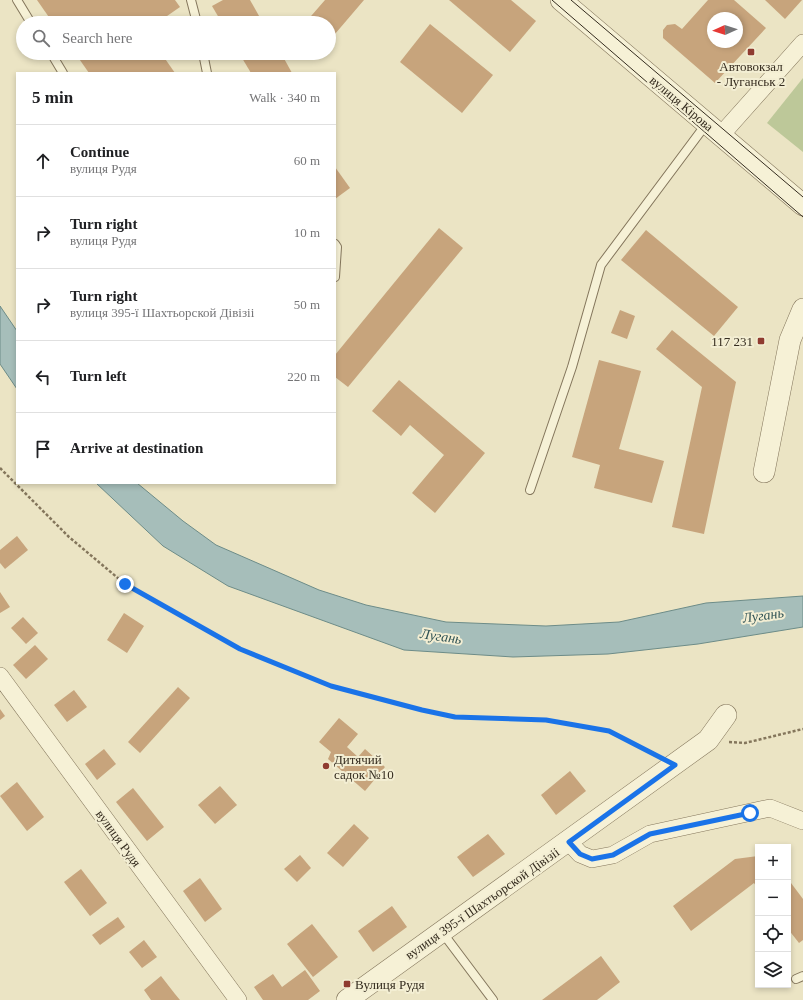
<!DOCTYPE html>
<html lang="en">
<head>
<meta charset="utf-8">
<style>
	:root { --surface:#fff; --page:#f2f2f2; --text:#202124; --muted:#757577; --line:#e0e0e0 }
	body { margin:0; font-family:"Times New Roman",serif; background:var(--page); color:var(--text) }
	.controls { position:absolute; right:12px; bottom:12px; display:grid; overflow:hidden; border-radius:0px; box-shadow:0 2px 6px #0003 }
	.controls button { width:36px; height:36px; display:grid; place-items:center; padding:0; border:0; border-bottom:1px solid var(--line); background:var(--surface); color:var(--text); font:20px sans-serif }
	.compass { position:absolute; left:707px; top:12px; width:36px; height:36px; border-radius:50%; background:var(--surface); box-shadow:0 2px 6px #0003; rotate:267deg }
	.stop { position:absolute; width:12px; height:12px; margin:-9px; border:3px solid #1a73e8; border-radius:50%; background:#fff }
	.stop.end { background:#1a73e8; border-color:#fff; box-shadow:0 1px 4px #0008 }
	.list { margin:0; padding:0; list-style:none }
	h2 { display:flex; justify-content:space-between; align-items:center; height:52px; margin:0; padding:0 16px; font-size:17px }
	h2 small { font-size:13px; font-weight:400; color:var(--muted) }
	.list li { display:grid; grid-template-columns:26px 1fr auto; gap:12px; align-items:center; box-sizing:border-box; height:72px; padding:0 16px; border-top:1px solid var(--line) }
	.list b { display:block; font-size:15px; white-space:nowrap }
	.list p { margin:0; font-size:13px; white-space:nowrap; color:var(--muted) }
	.list em { font-size:13px; font-style:normal; color:var(--muted) }
	.icon { flex:none; width:22px; height:22px; fill:none; stroke:currentColor; stroke-width:2; stroke-linecap:round; stroke-linejoin:round }
	.map { position:relative; flex:none; width:803px; height:1000px; overflow:hidden }
	.search { position:absolute; background:var(--surface); box-shadow:0 2px 6px #0003; left:16px; top:16px; width:320px; height:44px; display:flex; align-items:center; gap:10px; box-sizing:border-box; padding:0 14px; border-radius:22px; color:var(--muted); font-size:15px }
	.panel { position:absolute; background:var(--surface); box-shadow:0 2px 6px #0003; left:16px; top:72px; width:320px; height:412px; border-radius:0px }
	.map>svg:first-child { display:block }
	.green { fill:#bdc899 }
	.water { fill:#a6beba; stroke:#6d8c88 }
	.building { fill:#c7a47c; fill-rule:evenodd }
	.lines { fill:none; stroke-linecap:round; stroke-linejoin:round }
	.service-casing { stroke:#84765c; stroke-width:10 }
	.minor-casing { stroke:#84765c; stroke-width:18 }
	.tertiary-casing { stroke:#84765c; stroke-width:22 }
	.path { stroke:#84765c; stroke-width:2.5; stroke-dasharray:3 2; stroke-linecap:butt }
	.service { stroke:#f6f1d6; stroke-width:8 }
	.minor { stroke:#f6f1d6; stroke-width:17 }
	.tertiary { stroke:#f6f1d6; stroke-width:21 }
	.tram { stroke:#352c1f; stroke-width:1 }
	.route { stroke:#1a73e8; stroke-width:5 }
	.poi-dot { fill:#8f3b30; stroke:#f3eed3; stroke-width:1.5 }
	.labels { text-anchor:middle; stroke-width:4; stroke-linejoin:round; paint-order:stroke }
	.poi-label { font-size:13px; fill:#352c1f; stroke:#f3eed3; text-anchor:start }
	.street-label { font-size:13px; fill:#352c1f; stroke:#f3eed3 }
	.water-label { font-size:14px; font-style:italic; fill:#2f5254; stroke:#f3eed3 }
</style>
</head>
<body>
<div class="map">
<svg width="803" height="1000" viewBox="0 0 803 1000">
	<rect width="100%" height="100%" fill="#ebe4c4"/>
	<path class="green" d="M803,78V152L767,123Z"/>
	<g class="water">
		<path d="M0,306L17,331V389L0,364Z"/>
		<path d="M96,483H137L183,521L216,545L319,590L366,605L446,622L546,626L619,622L706,603L803,596V627L698,644L608,654L513,657L404,650L228,586L163,546Z"/>
	</g>
	<g class="building">
		<path d="M37,0H175L180,7L157,23H53Z"/>
		<path d="M223,0H250L263,23H222L212,6Z"/>
		<path d="M325,0H364L329,41V23H305Z"/>
		<path d="M449,0H511L536,21L510,52Z"/>
		<path d="M708,0H734L766,28L715,83L663,38V30L667,25L675,24L682,29ZM713,18H737V42H713Z"/>
		<path d="M765,0H802L785,19Z"/>
		<path d="M430,24L493,75L462,113L400,62Z"/>
		<path d="M75,53H161L175,73H89Z"/>
		<path d="M239,53H281L292,73H251Z"/>
		<path d="M305,53H318L313,60Z"/>
		<path d="M335,167L350,188L335,199Z"/>
		<path d="M439,228L463,248L348,387L335,377V355Z"/>
		<path d="M646,230L738,307L714,336L621,260Z"/>
		<path d="M620,310L635,316L627,339L611,333Z"/>
		<path d="M672,330L736,382L704,534L672,527L702,387L656,349Z"/>
		<path d="M599,360L641,371L619,449L664,461L652,503L594,488L600,465L572,457Z"/>
		<path d="M399,380L485,453L435,513L412,493L444,455L410,425L401,436L372,411Z"/>
		<path d="M17,536L28,550L5,569L0,563V550Z"/>
		<path d="M0,592L10,607L0,613Z"/>
		<path d="M124,613L144,626L127,653L107,640Z"/>
		<path d="M23,617L38,633L26,644L11,628Z"/>
		<path d="M35,645L48,659L26,679L13,665Z"/>
		<path d="M178,687L190,698L140,753L128,742Z"/>
		<path d="M74,690L87,707L67,722L54,705Z"/>
		<path d="M0,709L5,716L0,720Z"/>
		<path d="M339,718L358,734L347,747L358,757L365,749L385,767L365,791L328,759L331,752L319,742Z"/>
		<path d="M104,749L116,764L97,780L85,764Z"/>
		<path d="M570,771L586,791L556,815L541,795Z"/>
		<path d="M17,782L44,817L27,831L0,796Z"/>
		<path d="M220,786L237,805L215,824L198,805Z"/>
		<path d="M133,788L164,827L147,841L116,802Z"/>
		<path d="M354,824L369,838L343,867L327,853Z"/>
		<path d="M488,834L505,854L473,877L457,857Z"/>
		<path d="M300,855L311,868L297,882L284,869Z"/>
		<path d="M758,856V889L754,883L691,931L673,906L735,859Z"/>
		<path d="M81,869L107,903L90,916L64,882Z"/>
		<path d="M200,878L222,909L205,922L183,891Z"/>
		<path d="M788,879L803,899V940L799,943L788,929Z"/>
		<path d="M392,906L407,927L373,952L358,931Z"/>
		<path d="M118,917L125,927L100,945L92,935Z"/>
		<path d="M312,924L338,957L313,977L287,944Z"/>
		<path d="M144,940L157,957L142,968L129,952Z"/>
		<path d="M601,956L620,982L597,1000H542Z"/>
		<path d="M305,970L320,991L308,1000H263L254,987L273,974L282,987Z"/>
		<path d="M161,976L175,994L180,1000H151L144,990Z"/>
	</g>
	<g class="lines">
		<defs>
			<g id="service">
				<path d="M17,0L31,23"/>
				<path d="M191,0L197,23"/>
				<path d="M51,53L63,73"/>
				<path d="M203,53L207,73"/>
				<path d="M335,244L337,247L335,277"/>
				<path d="M530,490L572,367L601,265L707,123"/>
				<path d="M442,932L493,1000"/>
				<path d="M796,979L803,976"/>
			</g>
			<g id="minor">
				<path d="M721,135L803,43"/>
				<path d="M0,676L238,1000"/>
				<path d="M569,842L580,854L592,859L613,855L650,834L770,808L803,821"/>
			</g>
			<g id="tertiary">
				<path d="M561,0L803,205"/>
				<path d="M764,472L790,340L803,309"/>
				<path d="M347,1000L708,740L726,715"/>
			</g>
		</defs>
		<use href="#service" class="service-casing"/>
		<use href="#minor" class="minor-casing"/>
		<use href="#tertiary" class="tertiary-casing"/>
		<g class="path">
			<path d="M0,468L69,537L125,584L240,649L331,686L422,710L455,717L546,720L609,731L655,754"/>
			<path d="M729,742L745,743L803,729"/>
		</g>
		<use href="#service" class="service"/>
		<use href="#minor" class="minor"/>
		<use href="#tertiary" class="tertiary"/>
		<g class="tram">
			<path d="M552,0L803,217"/>
			<path d="M571,0L803,197"/>
		</g>
	</g>
	<g class="lines">
		<path class="route" d="M125,584L240,649L331,686L422,710L455,717L546,720L609,731L675,765L569,842L580,854L592,859L613,855L650,834L750,813"/>
	</g>
	<g class="poi-dot">
		<rect x="747" y="48" width="8" height="8" rx="2"/>
		<rect x="757" y="337" width="8" height="8" rx="2"/>
		<circle cx="326" cy="766" r="4"/>
		<rect x="343" y="980" width="8" height="8" rx="2"/>
	</g>
	<g class="labels">
		<g class="poi-label">
			<text x="751" y="71" text-anchor="middle">Автовокзал<tspan x="751" dy="15">- Луганськ 2</tspan></text>
			<text x="753" y="346" text-anchor="end">117 231</text>
			<text x="334" y="764">Дитячий<tspan x="334" dy="15">садок №10</tspan></text>
			<text x="355" y="989">Вулиця Рудя</text>
		</g>
		<g class="street-label">
			<text transform="translate(682 103) rotate(40)" y="5">вулиця Кірова</text>
			<text transform="translate(119 838) rotate(54)" y="5">вулиця Рудя</text>
			<text transform="translate(482 903) rotate(-35)" y="5">вулиця 395-ї Шахтьорской Дівізіі</text>
		</g>
		<g class="water-label">
			<text transform="translate(763 615) rotate(-8)" y="5">Лугань</text>
			<text transform="translate(441 636) rotate(8)" y="5">Лугань</text>
		</g>
	</g>
</svg>
<div class="controls">
<button>+</button>
<button>−</button>
<button><svg class="icon" aria-label="locate" viewBox="0 0 24 24"><circle cx="12" cy="12" r="6"/><path d="M12 2v4M12 18v4M2 12h4M18 12h4"/></svg></button>
<button><svg class="icon" aria-label="layers" viewBox="0 0 24 24"><path d="M12 4l9 5-9 5-9-5zM3 14l9 5 9-5"/></svg></button>
</div>
<svg class="compass" viewBox="-18 -18 36 36"><path d="M0-13l5 13h-10z" fill="#e53935"/><path d="M0 13l5-13h-10z" fill="#757577"/></svg>
<div class="stop" style="left:750px;top:813px"></div>
<div class="stop end" style="left:125px;top:584px"></div>
<div class="search"><svg class="icon" aria-label="search" viewBox="0 0 24 24"><circle cx="10" cy="10" r="6"/><path d="M15 15l6 6"/></svg>Search here</div>
<section class="panel">
<h2>5 min<small>Walk · 340 m</small></h2>
<ul class="list">
<li><svg class="icon" aria-label="ahead" viewBox="0 0 24 24"><path d="M12 20V5M6 11l6-6 6 6"/></svg><div><b>Continue</b><p>вулиця Рудя</p></div><em>60 m</em></li>
<li><svg class="icon" aria-label="right" viewBox="0 0 24 24"><path d="M7 20v-9h11M14 6l5 5-5 5"/></svg><div><b>Turn right</b><p>вулиця Рудя</p></div><em>10 m</em></li>
<li><svg class="icon" aria-label="right" viewBox="0 0 24 24"><path d="M7 20v-9h11M14 6l5 5-5 5"/></svg><div><b>Turn right</b><p>вулиця 395-ї Шахтьорской Дівізіі</p></div><em>50 m</em></li>
<li><svg class="icon" aria-label="left" viewBox="0 0 24 24"><path d="M17 20v-9H6M10 6l-5 5 5 5"/></svg><div><b>Turn left</b></div><em>220 m</em></li>
<li><svg class="icon" aria-label="arrive" viewBox="0 0 24 24"><path d="M6 21V4h12l-3 4 3 4H6"/></svg><div><b>Arrive at destination</b></div></li>
</ul>
</section>
</div>
</body>
</html>
